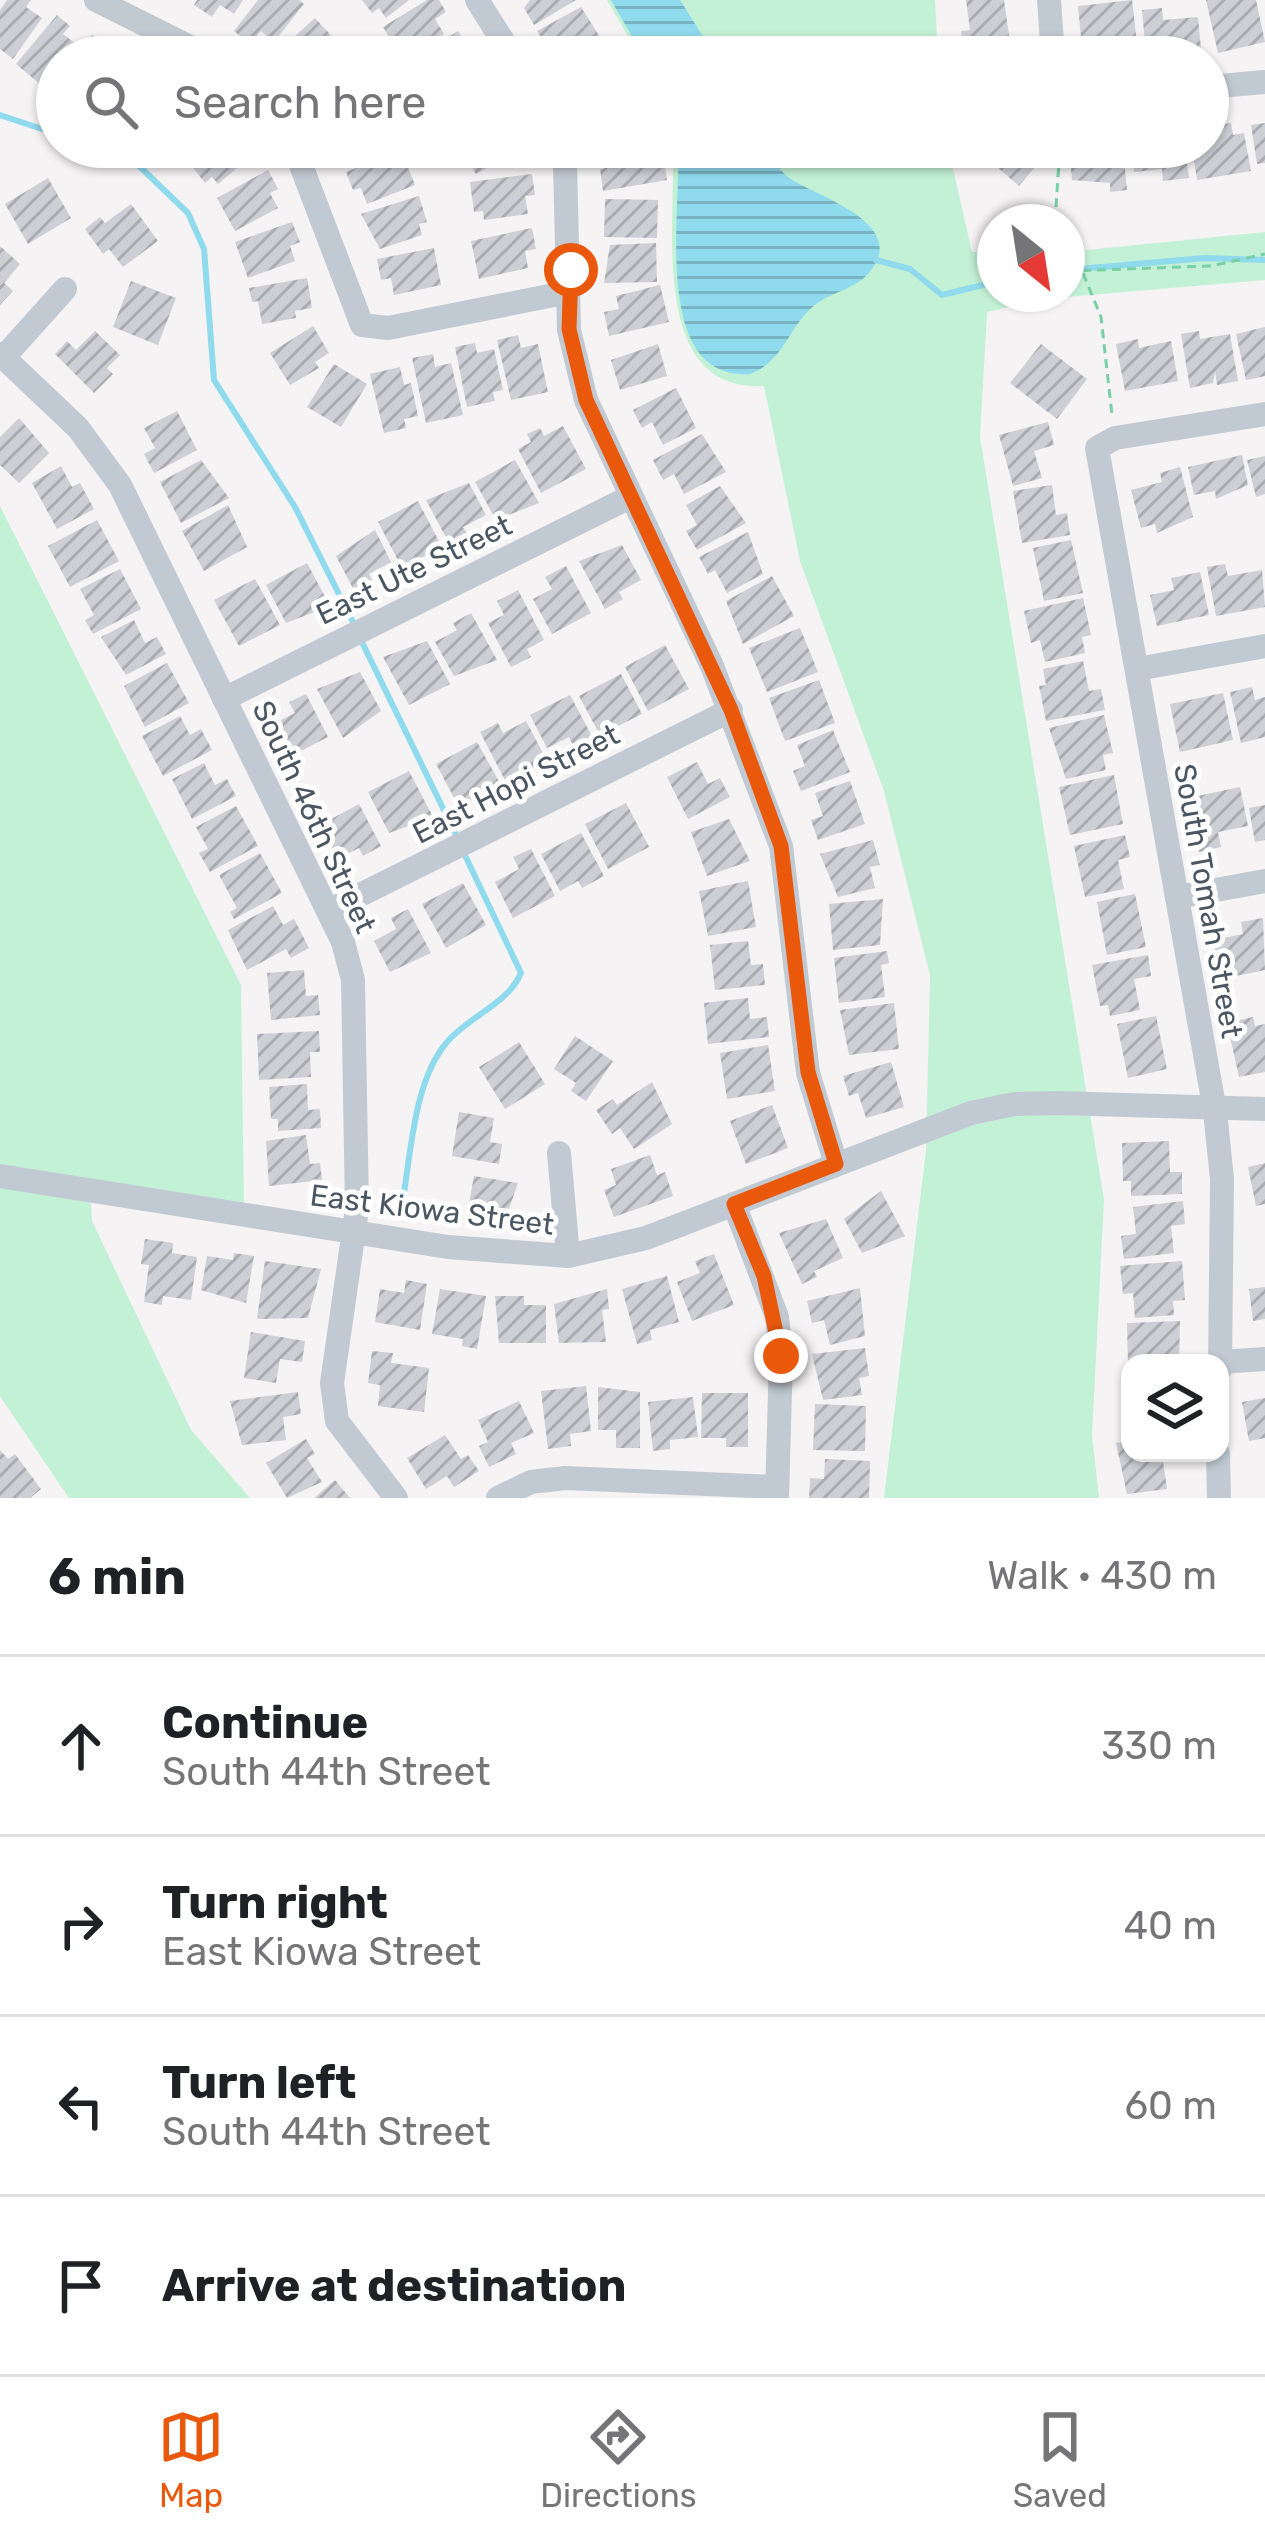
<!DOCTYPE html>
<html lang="en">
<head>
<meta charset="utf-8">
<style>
	:root { --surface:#fff; --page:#f2f2f2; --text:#202124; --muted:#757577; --line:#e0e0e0; --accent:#ea580c }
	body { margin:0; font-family:Rubik,sans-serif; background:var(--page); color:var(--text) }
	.controls { position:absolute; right:36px; bottom:36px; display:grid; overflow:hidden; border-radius:24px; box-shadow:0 3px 9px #0004 }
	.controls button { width:108px; height:108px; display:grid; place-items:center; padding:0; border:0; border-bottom:3px solid var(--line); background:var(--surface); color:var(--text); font:60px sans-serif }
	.compass { position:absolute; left:977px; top:204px; width:108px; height:108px; border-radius:50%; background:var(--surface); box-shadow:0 3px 9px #0004; rotate:150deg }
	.stop { position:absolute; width:36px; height:36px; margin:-27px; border:9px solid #ea580c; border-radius:50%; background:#fff }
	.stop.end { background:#ea580c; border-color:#fff; box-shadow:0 3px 12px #0008 }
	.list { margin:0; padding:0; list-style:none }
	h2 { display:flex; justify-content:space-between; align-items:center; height:156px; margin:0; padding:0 48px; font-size:51px }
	h2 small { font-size:39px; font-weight:400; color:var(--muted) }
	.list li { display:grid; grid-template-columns:78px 1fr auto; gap:36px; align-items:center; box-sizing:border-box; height:180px; padding:0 48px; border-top:3px solid var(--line) }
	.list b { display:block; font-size:45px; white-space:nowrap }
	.list p { margin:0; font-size:39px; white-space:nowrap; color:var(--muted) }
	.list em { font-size:39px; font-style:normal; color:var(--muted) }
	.icon { flex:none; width:66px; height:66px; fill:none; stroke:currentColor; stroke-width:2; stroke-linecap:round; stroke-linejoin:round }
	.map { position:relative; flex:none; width:1265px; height:1498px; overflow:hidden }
	.search { position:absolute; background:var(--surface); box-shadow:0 3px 9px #0004; left:36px; right:36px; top:36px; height:132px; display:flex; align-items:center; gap:30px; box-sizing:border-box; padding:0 42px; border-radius:66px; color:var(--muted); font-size:45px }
	.sheet { height:876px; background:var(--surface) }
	nav { display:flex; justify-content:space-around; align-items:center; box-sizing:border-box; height:168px; border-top:3px solid var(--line); background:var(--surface); font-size:33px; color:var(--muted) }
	nav a { display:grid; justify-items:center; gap:6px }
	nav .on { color:var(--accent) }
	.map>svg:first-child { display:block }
	.green { fill:#c3f1d5 }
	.water { fill:url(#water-rules) }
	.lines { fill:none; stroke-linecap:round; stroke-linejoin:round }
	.stream { stroke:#90daee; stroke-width:6 }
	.building { fill:url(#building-hatch) }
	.path { stroke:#7ad0a6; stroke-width:3; stroke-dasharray:9 6; stroke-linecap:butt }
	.minor { stroke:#c1cad2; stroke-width:24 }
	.route { stroke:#ea580c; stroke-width:15 }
	.labels { text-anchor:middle; stroke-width:10; stroke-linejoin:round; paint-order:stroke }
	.street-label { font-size:30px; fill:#4a5661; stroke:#fff }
</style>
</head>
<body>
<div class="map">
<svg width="1265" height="1498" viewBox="0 0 1265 1498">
	<defs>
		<pattern id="water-rules" width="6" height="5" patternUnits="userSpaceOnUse" patternTransform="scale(3)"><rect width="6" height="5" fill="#90daee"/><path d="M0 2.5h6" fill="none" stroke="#78b4c4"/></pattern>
		<pattern id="building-hatch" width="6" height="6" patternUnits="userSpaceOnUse" patternTransform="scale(3)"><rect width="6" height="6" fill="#cdcfd5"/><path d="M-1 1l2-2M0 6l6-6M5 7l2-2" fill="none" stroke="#a8abb0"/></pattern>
	</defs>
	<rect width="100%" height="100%" fill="#f5f3f3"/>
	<g class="green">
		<path d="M607,0H935L938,57H640Z"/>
		<path d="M673,147H948L972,252H995V294H1067V252L1265,232V280L1043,299L987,312L980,437L1104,1200L1092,1435L1099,1498H884L926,1151L930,975L884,791L800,561L764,386C648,393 676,224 673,147Z"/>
		<path d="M0,506L241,985L244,1216L90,1194L92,1221L191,1430L250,1498H69L0,1396Z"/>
	</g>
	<g class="water">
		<path d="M611,0H680L716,57H644Z"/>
		<path d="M678,147H767C773,158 778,169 788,177C813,196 915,223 867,275C855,288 834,292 819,302C789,322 786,361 750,374C650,381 682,207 678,147Z"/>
	</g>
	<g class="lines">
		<g class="stream">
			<path d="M0,115L57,134"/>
			<path d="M105,147L136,163L188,213L204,249L214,380L295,507L355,626"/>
			<path d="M876,260L910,269L942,295L995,282"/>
			<path d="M1067,270L1205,258L1265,260"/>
			<path d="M360,638L457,837"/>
			<path d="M401,1211C411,1159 412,1083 447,1042C469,1016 508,1004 521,973L462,849"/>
		</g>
	</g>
	<g class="building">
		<path d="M7,0H31L26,7L42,18L13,59L0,49V10Z"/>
		<path d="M197,0H243L234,14L220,5L212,17L194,5Z"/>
		<path d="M258,0H299L304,4L274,42L261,31L250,44L234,31Z"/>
		<path d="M362,0H409L386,18L379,8L372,13Z"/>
		<path d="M427,0H439L446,12L435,19L444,34L401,57L383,27Z"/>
		<path d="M530,0H576L534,25L524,8Z"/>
		<path d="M966,0H1004L1010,42L964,49L961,31L970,30Z"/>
		<path d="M1132,0L1138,51L1098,56L1097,45L1082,47L1078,6Z"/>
		<path d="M1206,0H1256L1265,42L1218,53Z"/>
		<path d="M581,7L600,37L571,55L566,48L553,56L537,31Z"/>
		<path d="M1162,8L1163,20L1198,17L1201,49L1146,54L1142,10Z"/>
		<path d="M57,15L70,26L63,34L80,47L72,57H57V75L41,85L16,64Z"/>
		<path d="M315,18L340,45L327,57H272Z"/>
		<path d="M458,31L469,49L456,57H416Z"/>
		<path d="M92,35L108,45L101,57H78Z"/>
		<path d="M613,36L626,57H578Z"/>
		<path d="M1231,123L1233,135L1244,133L1251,171L1197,180L1192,147H1208V127Z"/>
		<path d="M1265,123V163L1257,164L1251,125Z"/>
		<path d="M203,147H242L250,157L218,184L212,177L205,183L187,160Z"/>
		<path d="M341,147H374L349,161Z"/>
		<path d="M452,147H510L513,153L476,174L470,164L464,167Z"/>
		<path d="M631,147H662L667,180L603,191L600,169L612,167L609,151Z"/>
		<path d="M974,147H1037L1046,154L1019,186Z"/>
		<path d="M1069,147L1123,148L1127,190L1110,192V183L1072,180Z"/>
		<path d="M1131,147H1185L1189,178L1163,181L1162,169L1134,172Z"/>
		<path d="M401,150L415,185L367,204L361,188L353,190L346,172Z"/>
		<path d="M268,170L278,189L270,193L278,208L235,231L217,198Z"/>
		<path d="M532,174L535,195L525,196L528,214L484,220L483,211L474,212L470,182Z"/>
		<path d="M48,178L71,218L28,244L5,204Z"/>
		<path d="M419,196L427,222L419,224L422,235L380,249L361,214Z"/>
		<path d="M605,199L658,200L657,238L604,237Z"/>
		<path d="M131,204L158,241L123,267L109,249L103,254L85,229L100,217L105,223Z"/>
		<path d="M292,222L300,242L290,246L295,261L248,278L235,242Z"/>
		<path d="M532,228L536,249L525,251L528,268L479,279L471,241Z"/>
		<path d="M656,243L657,282L604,283L610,245Z"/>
		<path d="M0,246L20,264L4,283L13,291L0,305Z"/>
		<path d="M434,248L441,285L394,295L391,278L381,280L377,259Z"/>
		<path d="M307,278L312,308L295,311L296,318L262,324L258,301L252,302L249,288Z"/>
		<path d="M131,281L176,298L158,345L113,327Z"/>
		<path d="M660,285L669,322L609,336L604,312L619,309L616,296Z"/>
		<path d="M313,326L329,353L315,362L319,368L290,385L270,353Z"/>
		<path d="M1265,327V376L1246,380L1236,334Z"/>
		<path d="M95,331L120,355L107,368L113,374L94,393L55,354L67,341L76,350Z"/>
		<path d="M1199,331L1200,339L1230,334L1238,381L1217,385L1215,372L1213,383L1190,388L1181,334Z"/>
		<path d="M518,335L521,348L538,344L548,392L511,400L497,340Z"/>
		<path d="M1138,339L1139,348L1171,341L1178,381L1125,391L1116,344Z"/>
		<path d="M475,343L477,353L494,349L503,390L493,392L495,401L467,407L455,347Z"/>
		<path d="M658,344L667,376L620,390L611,360Z"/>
		<path d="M1041,344L1087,379L1057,419L1010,383Z"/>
		<path d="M433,354L435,367L451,363L463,415L426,423L412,358Z"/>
		<path d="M334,364L367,384L341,427L307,407Z"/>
		<path d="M400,367L404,385L411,383L418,416L404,419L406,428L384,433L370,374Z"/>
		<path d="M676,388L696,428L663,445L652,422L642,428L633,410Z"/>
		<path d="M177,411L197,450L154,473L144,454L155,448L144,428Z"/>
		<path d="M19,418L49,453L19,483L0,465V437Z"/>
		<path d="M1048,422L1054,445L1034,451L1042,478L1013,486L999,435Z"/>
		<path d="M563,426L586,469L541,493L518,449L531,442L527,434L540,428L544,436Z"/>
		<path d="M702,434L726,472L684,494L674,474L663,480L653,460Z"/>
		<path d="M1242,455L1248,485L1216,499L1215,491L1194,495L1188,467Z"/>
		<path d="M1265,456V494L1256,497L1247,460Z"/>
		<path d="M201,460L229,498L181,523L160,482Z"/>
		<path d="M515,460L539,503L496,520L475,482Z"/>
		<path d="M61,466L72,487L80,483L94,509L57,529L32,483Z"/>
		<path d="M1180,467L1193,517L1157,533L1155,524L1141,528L1131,490L1162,482L1160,473Z"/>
		<path d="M469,483L486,515L463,527L469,537L451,547L426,500Z"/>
		<path d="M1052,485L1056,515L1067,513L1070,535L1022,543L1013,491Z"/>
		<path d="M720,486L746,523L697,550L686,531L697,525L686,505Z"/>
		<path d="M418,501L442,547L402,568L378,522Z"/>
		<path d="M228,505L247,547L204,571L182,531Z"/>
		<path d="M97,520L119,561L70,587L48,546Z"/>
		<path d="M375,530L391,562L369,574L374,584L356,594L336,556Z"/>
		<path d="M748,532L763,574L727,593L715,570L708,574L699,557Z"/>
		<path d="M1071,540L1083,593L1044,601L1033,548Z"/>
		<path d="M622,545L641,580L619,592L623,599L605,609L579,561Z"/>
		<path d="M307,563L330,606L286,623L266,585Z"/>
		<path d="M1225,564L1228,576L1262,570L1265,607L1216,616L1207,567Z"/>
		<path d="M566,566L591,613L552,634L533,599L552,589L545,577Z"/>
		<path d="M120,569L141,609L93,634L85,620L94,615L80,589Z"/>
		<path d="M1200,572L1209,615L1157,626L1150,595L1174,590L1171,578Z"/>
		<path d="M772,576L794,616L743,644L726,601Z"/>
		<path d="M255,579L280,625L239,646L214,600Z"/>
		<path d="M518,590L544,640L527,649L531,657L511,667L488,623L504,615L497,601Z"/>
		<path d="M1083,598L1091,635L1082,637L1085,653L1045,662L1040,640L1031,643L1024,611Z"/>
		<path d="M471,613L497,660L454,676L435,642L457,630L453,623Z"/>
		<path d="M134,620L145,643L157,637L166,654L126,675L101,637Z"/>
		<path d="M800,628L818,672L767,692L749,648Z"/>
		<path d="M427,641L450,684L409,705L383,657Z"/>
		<path d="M665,645L689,689L648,711L625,667Z"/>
		<path d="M1083,661L1089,691L1101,689L1105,710L1046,721L1039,686L1046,685L1043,669Z"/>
		<path d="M167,663L189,703L145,727L124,686Z"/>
		<path d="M360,672L381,711L343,738L317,689Z"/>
		<path d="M621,674L642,714L600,735L579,696Z"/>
		<path d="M819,680L835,723L785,741L769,698Z"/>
		<path d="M1252,687L1255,700L1265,697V737L1241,743L1230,692Z"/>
		<path d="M1223,693L1233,740L1180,752L1170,704Z"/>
		<path d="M306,694L328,737L287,758L271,725L295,713L289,702Z"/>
		<path d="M570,695L594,740L575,750L569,737L547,748L530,715Z"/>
		<path d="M1104,715L1113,753L1103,755L1106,770L1066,779L1049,728Z"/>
		<path d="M180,716L190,735L201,729L212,750L163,776L142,736Z"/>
		<path d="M526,721L546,759L507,784L480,732L498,723L503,733Z"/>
		<path d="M833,730L850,772L801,791L793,771L805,766L797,745Z"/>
		<path d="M477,742L501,785L459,807L436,764Z"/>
		<path d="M697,762L708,784L720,778L730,797L688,819L667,777Z"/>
		<path d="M204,763L215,785L227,779L236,796L192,819L172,779Z"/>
		<path d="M409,771L433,817L389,833L368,792Z"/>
		<path d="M1114,775L1123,824L1070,835L1059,787Z"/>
		<path d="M850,781L865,824L818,840L811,820L823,816L815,793Z"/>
		<path d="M1240,787L1248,826L1218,832L1221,847L1199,852L1188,798Z"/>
		<path d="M626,803L649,847L608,869L585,824Z"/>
		<path d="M359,804L381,846L363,856L359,848L338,859L320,825Z"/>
		<path d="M1265,805V840L1255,842L1249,808Z"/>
		<path d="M236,806L258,846L210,872L199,853L208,849L196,827Z"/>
		<path d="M729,819L750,861L707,876L691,832Z"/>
		<path d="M581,833L604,876L582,888L578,881L560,891L541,854Z"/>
		<path d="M1125,835L1130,857L1118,860L1124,889L1085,897L1074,846Z"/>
		<path d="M873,840L880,865L870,867L875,888L838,897L820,854Z"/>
		<path d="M531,849L555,896L513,918L495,882L519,869L513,857Z"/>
		<path d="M260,853L282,893L234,919L230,912L237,908L219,875Z"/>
		<path d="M748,881L756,927L708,936L699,891Z"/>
		<path d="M463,883L486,925L446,948L422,904Z"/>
		<path d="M1135,894L1146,947L1107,955L1097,902Z"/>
		<path d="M883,899L880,945L833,950L829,904Z"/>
		<path d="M273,906L283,925L294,919L309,948L291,958L286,949L247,970L228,930Z"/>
		<path d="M408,909L431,953L390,972L374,941L396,929L391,918Z"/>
		<path d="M1263,918L1265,970L1221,979L1213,940L1243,934L1241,922Z"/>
		<path d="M748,941L751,965L763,964L765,985L715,990L710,945Z"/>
		<path d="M887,951L889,963L881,965L885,997L839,1003L834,958Z"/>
		<path d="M1148,955L1151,976L1134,979L1140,1010L1110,1016L1108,1005L1100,1006L1092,965Z"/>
		<path d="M304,970L306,996L318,995L320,1015L271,1020L267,973Z"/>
		<path d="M748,998L750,1019L767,1017L769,1037L708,1044L704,1003Z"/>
		<path d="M894,1003L899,1049L849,1055L840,1010Z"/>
		<path d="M1156,1016L1167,1069L1128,1078L1117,1024Z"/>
		<path d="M1253,1017L1255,1026L1265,1024V1072L1239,1077L1227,1023Z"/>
		<path d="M319,1031L320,1052H310L311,1077L259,1080L257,1034Z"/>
		<path d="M575,1036L613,1061L586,1101L571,1091L576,1083L554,1069Z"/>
		<path d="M519,1042L545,1084L505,1109L479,1067Z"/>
		<path d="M768,1045L775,1091L727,1099L720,1053Z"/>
		<path d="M891,1062L904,1107L866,1118L858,1093L849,1096L843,1076Z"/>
		<path d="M652,1082L672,1124L634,1149L620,1128L612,1134L596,1110L613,1099L617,1105Z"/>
		<path d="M307,1084L308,1110L320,1109L321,1128L278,1131V1119H271L269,1087Z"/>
		<path d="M772,1105L788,1148L746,1164L730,1121Z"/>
		<path d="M459,1112L494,1118L490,1142L502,1144L499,1164L452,1156Z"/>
		<path d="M306,1135L310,1164L320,1163L322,1180L269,1186L266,1141Z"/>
		<path d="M1169,1141L1170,1172H1182V1194L1131,1196V1181H1123L1122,1143Z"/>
		<path d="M650,1155L657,1175L665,1172L673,1196L614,1217L604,1190L616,1185L611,1169Z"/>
		<path d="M1265,1163V1204L1256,1206L1248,1167Z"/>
		<path d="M474,1176L518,1183L503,1226L466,1220Z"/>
		<path d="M881,1191L905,1236L862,1253L844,1219Z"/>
		<path d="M1183,1201L1185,1224L1171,1226L1174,1253L1124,1259L1121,1236L1136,1234L1133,1207Z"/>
		<path d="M826,1219L843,1258L814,1271L817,1277L802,1284L779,1233Z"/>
		<path d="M145,1239L173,1243L172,1253L197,1257L191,1300L163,1296L162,1305L144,1302L149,1265L141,1264Z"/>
		<path d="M234,1253L254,1256L246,1303L201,1290L207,1256L233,1260Z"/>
		<path d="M714,1254L734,1305L692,1321L677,1282L700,1273L695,1261Z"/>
		<path d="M265,1261L321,1269L308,1318L257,1319Z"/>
		<path d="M1182,1261L1185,1300L1173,1301L1174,1315L1135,1318L1133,1293L1123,1294L1120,1266Z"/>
		<path d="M667,1276L679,1322L650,1330L652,1340L637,1344L622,1289Z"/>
		<path d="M406,1280L427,1284L420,1330L375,1322L380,1289L404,1293Z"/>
		<path d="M1265,1287V1319L1253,1321L1249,1289Z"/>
		<path d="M860,1288L865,1336L830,1345L824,1320L812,1323L807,1301Z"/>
		<path d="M440,1289L486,1296L477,1349L462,1346L463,1339L432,1334Z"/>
		<path d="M607,1289L609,1309L602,1310L606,1342L559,1343L554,1304Z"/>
		<path d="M495,1296H524V1305H546V1343H499Z"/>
		<path d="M1180,1321L1179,1363H1128L1127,1323Z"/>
		<path d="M251,1332L305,1341L302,1362L280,1359L276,1383L244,1378Z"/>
		<path d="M865,1348L869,1376L859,1378L862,1395L823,1400L812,1354Z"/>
		<path d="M372,1351L393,1353L391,1363L429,1368L424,1412L378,1406L380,1385L368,1383Z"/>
		<path d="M586,1386L591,1431L570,1434L571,1446L548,1449L541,1391Z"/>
		<path d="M598,1387L640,1392V1448H616V1430H598Z"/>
		<path d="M298,1392L301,1414L283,1417L286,1440L242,1445L230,1401Z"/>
		<path d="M702,1393H748V1447H726V1438H701Z"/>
		<path d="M693,1397L698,1437L670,1440V1449L653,1451L648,1402Z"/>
		<path d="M1265,1398V1438L1249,1441L1242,1402Z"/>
		<path d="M519,1401L534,1433L511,1443L516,1454L489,1467L479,1446L488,1442L478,1420Z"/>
		<path d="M815,1404L866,1406L865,1451L813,1450Z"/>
		<path d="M445,1435L461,1459L468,1455L479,1471L454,1487L447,1476L426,1489L407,1458Z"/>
		<path d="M306,1439L315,1454L307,1458L322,1482L287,1498L266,1463Z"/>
		<path d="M1130,1441V1453H1177L1178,1459L1163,1461L1167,1489L1127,1494L1116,1443Z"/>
		<path d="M0,1450L8,1459L15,1454L41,1489L30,1498H0Z"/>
		<path d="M825,1459L870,1461L869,1498H809L810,1478L824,1479Z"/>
		<path d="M335,1480L350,1498H314Z"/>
	</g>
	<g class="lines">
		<g class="path">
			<path d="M1055,222L1060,147"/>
			<path d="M1067,271L1211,266L1265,254"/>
			<path d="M1083,273L1101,317L1112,415"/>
		</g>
		<g class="minor">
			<path d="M96,0L210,57"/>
			<path d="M477,0L513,57"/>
			<path d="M1049,0L1053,57"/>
			<path d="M1208,87L1265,82"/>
			<path d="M294,147L362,325L388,328L569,292"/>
			<path d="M560,147L565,163L569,330L586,400L712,666L781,846L808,1073L836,1164"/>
			<path d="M0,354L78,428L120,485L343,942L353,980L357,1209L332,1383L337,1421L396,1498"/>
			<path d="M4,357L65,289"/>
			<path d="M1137,669L1265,646"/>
			<path d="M224,699L630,497"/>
			<path d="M1177,897L1265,881"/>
			<path d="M328,911L731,710"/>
			<path d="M559,1153L568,1256"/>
			<path d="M0,1176L448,1247L568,1256L646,1238L971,1113L1014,1104L1057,1103L1265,1109"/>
			<path d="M734,1204L777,1317L781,1356L777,1498"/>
			<path d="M1220,1362L1265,1359"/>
			<path d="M1220,1369L1222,1179L1215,1111L1097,448L1115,438L1265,414"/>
			<path d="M1218,1453L1219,1498"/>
			<path d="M498,1498L531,1482L565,1478L777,1487"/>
		</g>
	</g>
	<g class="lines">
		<path class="route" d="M571,270L569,329L586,400L731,710L781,846L808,1072L836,1164L734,1204L764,1276L781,1356"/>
	</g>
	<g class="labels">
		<g class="street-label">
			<text transform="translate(414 570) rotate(-26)" y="10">East Ute Street</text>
			<text transform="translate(516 784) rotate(-27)" y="10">East Hopi Street</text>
			<text transform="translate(314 817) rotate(65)" y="10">South 46th Street</text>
			<text transform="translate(1208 901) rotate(80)" y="10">South Tomah Street</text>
			<text transform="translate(432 1210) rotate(7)" y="10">East Kiowa Street</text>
		</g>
	</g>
</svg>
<div class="controls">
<button><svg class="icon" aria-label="layers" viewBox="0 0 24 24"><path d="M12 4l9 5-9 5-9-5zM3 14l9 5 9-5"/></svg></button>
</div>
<svg class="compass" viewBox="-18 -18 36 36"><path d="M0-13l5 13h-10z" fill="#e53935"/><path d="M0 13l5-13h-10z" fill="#757577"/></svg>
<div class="stop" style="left:571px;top:270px"></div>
<div class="stop end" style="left:781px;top:1356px"></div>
<div class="search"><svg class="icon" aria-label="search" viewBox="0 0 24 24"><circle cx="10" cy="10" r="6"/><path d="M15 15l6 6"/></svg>Search here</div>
</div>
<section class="sheet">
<h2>6 min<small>Walk · 430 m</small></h2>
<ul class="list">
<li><svg class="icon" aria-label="ahead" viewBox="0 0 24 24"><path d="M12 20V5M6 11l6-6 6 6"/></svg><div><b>Continue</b><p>South 44th Street</p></div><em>330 m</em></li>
<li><svg class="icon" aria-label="right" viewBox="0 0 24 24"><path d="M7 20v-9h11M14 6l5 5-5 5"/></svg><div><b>Turn right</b><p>East Kiowa Street</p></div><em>40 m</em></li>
<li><svg class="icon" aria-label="left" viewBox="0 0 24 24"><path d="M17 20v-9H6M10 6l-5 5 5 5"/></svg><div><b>Turn left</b><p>South 44th Street</p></div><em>60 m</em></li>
<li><svg class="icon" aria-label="arrive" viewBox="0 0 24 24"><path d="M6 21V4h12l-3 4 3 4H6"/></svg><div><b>Arrive at destination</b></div></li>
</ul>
</section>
<nav>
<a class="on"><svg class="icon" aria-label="map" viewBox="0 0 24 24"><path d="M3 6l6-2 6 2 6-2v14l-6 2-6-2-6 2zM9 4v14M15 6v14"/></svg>Map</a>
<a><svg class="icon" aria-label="directions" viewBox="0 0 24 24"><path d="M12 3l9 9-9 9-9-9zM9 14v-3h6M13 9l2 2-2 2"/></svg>Directions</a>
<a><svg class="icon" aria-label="saved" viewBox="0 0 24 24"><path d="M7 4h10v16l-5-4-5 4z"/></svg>Saved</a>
</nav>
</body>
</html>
